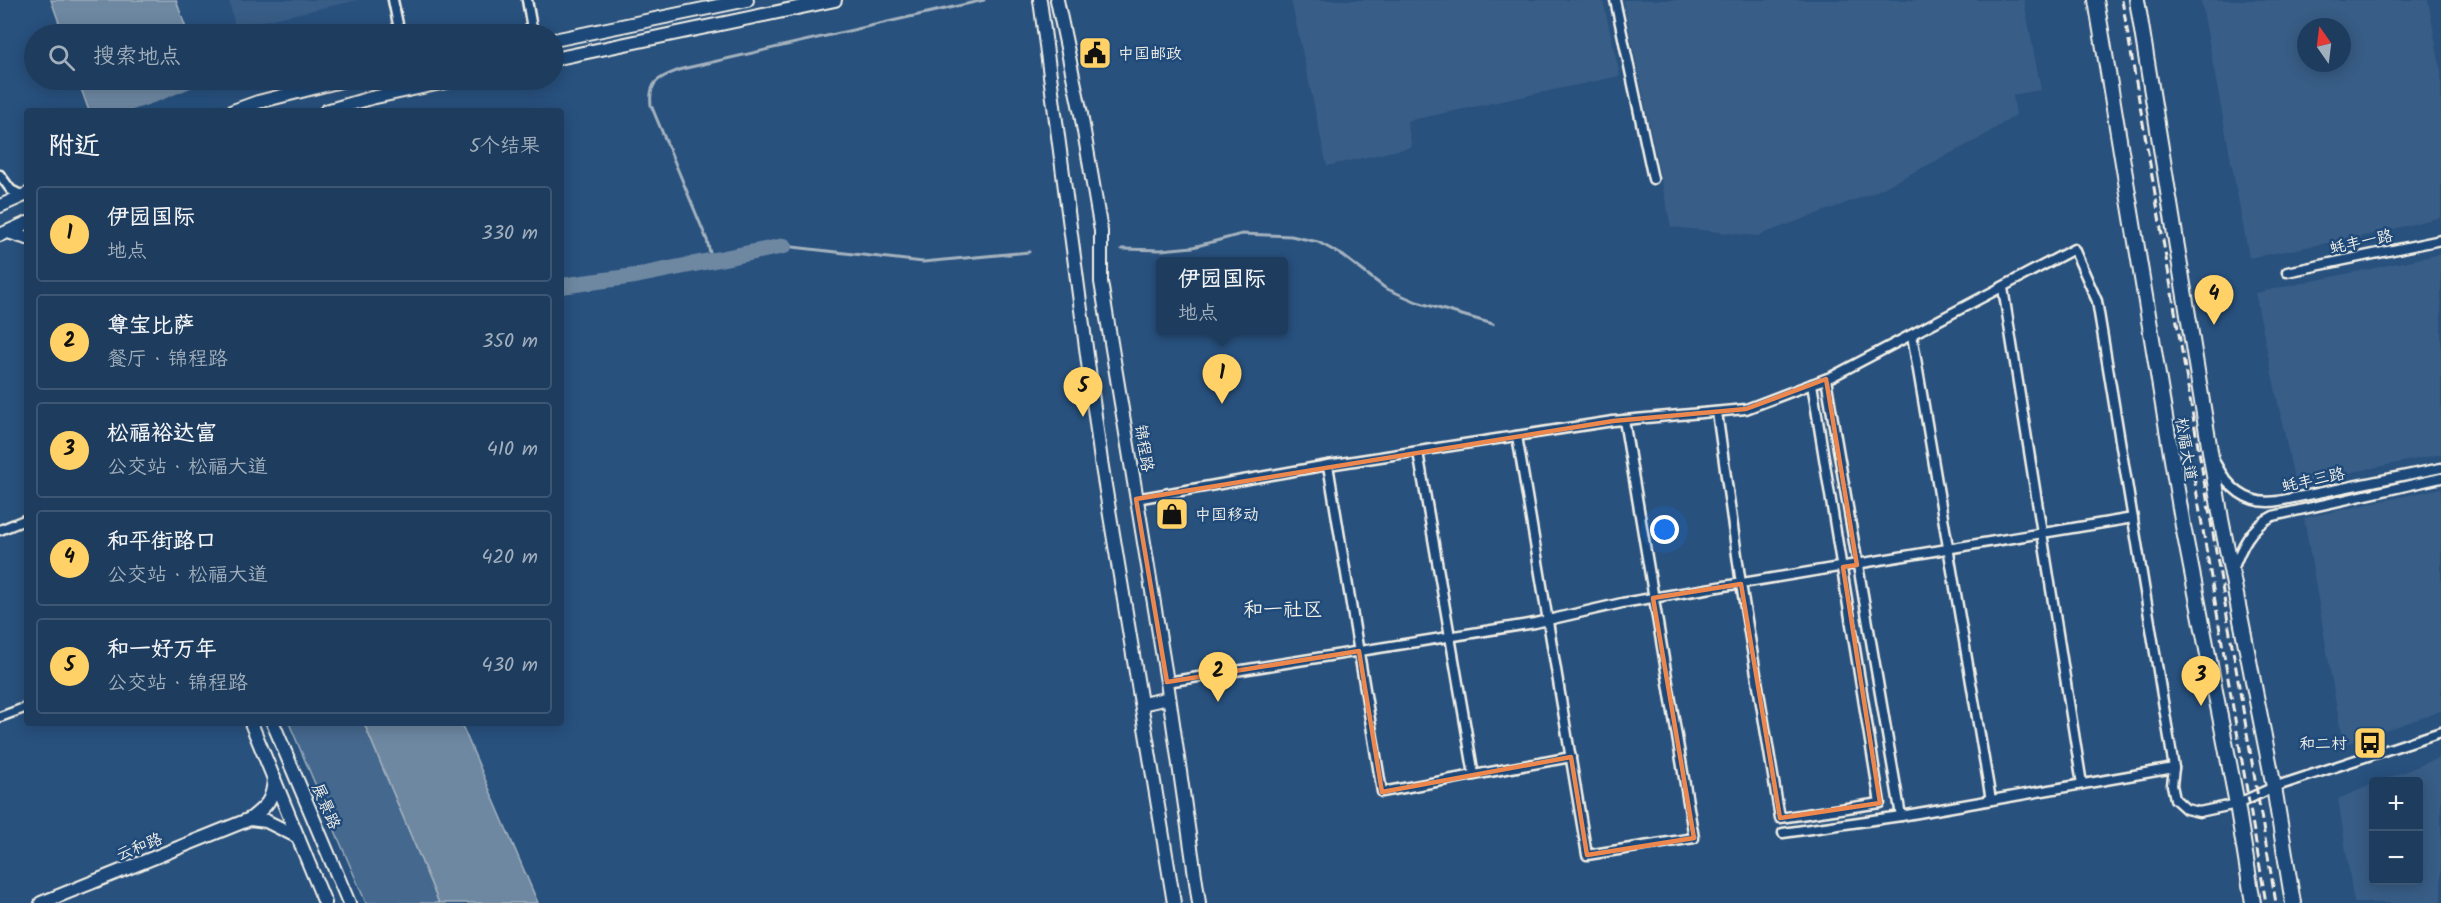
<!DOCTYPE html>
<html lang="zh">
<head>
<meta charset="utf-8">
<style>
	:root { --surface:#1e3d5e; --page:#2b4867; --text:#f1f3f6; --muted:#a1aebc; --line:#3c5673; --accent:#ffd166 }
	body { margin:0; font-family:Kalam,"LXGW WenKai TC",sans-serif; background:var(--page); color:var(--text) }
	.controls { position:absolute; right:18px; bottom:18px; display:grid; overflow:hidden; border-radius:6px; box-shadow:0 3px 15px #0003 }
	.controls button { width:54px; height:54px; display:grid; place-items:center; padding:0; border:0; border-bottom:2px solid var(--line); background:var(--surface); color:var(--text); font:30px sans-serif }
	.compass { position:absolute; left:2297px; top:18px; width:54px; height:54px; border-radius:50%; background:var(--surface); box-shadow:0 3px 15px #0003; rotate:346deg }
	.you { position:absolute; left:1665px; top:530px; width:21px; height:21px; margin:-15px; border:4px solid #fff; border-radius:50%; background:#1a73e8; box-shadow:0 0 0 9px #1a73e833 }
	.badge { display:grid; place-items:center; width:39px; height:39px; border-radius:50%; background:var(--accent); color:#111; font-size:20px; font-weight:700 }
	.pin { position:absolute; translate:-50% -50px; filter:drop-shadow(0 2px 3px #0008) }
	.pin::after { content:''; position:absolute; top:32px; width:21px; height:18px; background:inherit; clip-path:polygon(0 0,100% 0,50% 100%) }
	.popup { position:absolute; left:1156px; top:257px; width:132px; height:78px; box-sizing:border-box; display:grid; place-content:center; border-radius:6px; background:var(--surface); filter:drop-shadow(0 2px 4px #0005); font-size:20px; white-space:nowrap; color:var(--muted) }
	.popup b { font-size:22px; color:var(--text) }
	.popup::after { content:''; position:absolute; left:50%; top:100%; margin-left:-12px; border:12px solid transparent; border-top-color:var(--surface) }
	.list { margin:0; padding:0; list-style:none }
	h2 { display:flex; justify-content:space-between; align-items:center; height:78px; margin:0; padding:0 24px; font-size:26px }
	h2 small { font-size:20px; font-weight:400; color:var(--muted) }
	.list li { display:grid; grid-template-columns:39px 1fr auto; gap:18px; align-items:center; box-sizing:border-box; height:96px; margin:0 12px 12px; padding:0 12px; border:2px solid var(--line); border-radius:6px }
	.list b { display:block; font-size:22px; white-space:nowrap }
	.list p { margin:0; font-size:20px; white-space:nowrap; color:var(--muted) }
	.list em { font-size:20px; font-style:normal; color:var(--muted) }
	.icon { flex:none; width:33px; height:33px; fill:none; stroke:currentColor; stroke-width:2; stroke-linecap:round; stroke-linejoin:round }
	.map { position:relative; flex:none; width:2441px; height:903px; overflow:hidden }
	.search { position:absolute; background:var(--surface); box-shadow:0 3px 15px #0003; left:24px; top:24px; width:540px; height:66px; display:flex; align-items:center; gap:15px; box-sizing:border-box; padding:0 21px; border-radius:33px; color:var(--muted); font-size:22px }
	.panel { position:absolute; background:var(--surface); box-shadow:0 3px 15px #0003; left:24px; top:108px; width:540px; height:618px; border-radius:6px }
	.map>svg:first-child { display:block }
	.built { fill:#375d86; fill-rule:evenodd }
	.green { fill:#45688e; stroke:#9cacbb; stroke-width:1.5 }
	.water { fill:#6e88a2; stroke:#a4b2be; stroke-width:1.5 }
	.pier { fill:#28517e }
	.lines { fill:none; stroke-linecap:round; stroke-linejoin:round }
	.stream { stroke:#a4b2be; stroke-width:3 }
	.river { stroke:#6e88a2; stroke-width:16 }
	.street-casing { stroke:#f4f1e8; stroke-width:13 }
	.secondary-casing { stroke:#f4f1e8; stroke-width:16 }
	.primary-casing { stroke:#f4f1e8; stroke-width:18 }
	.street { stroke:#1f4a7a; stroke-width:8 }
	.secondary { stroke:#1f4a7a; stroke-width:12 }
	.primary { stroke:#1f4a7a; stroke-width:14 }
	.rail { stroke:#f4f1e8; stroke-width:3; stroke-dasharray:9 4.5; stroke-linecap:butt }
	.marked { fill:none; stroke:#ec874e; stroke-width:4.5; stroke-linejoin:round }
	.labels { text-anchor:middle; stroke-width:5; stroke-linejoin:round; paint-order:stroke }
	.poi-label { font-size:16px; fill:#f4f1e8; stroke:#1f4a7a; text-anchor:start }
	.street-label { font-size:16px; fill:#f4f1e8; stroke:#1f4a7a }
	.quarter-label { font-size:20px; fill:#f4f1e8; stroke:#1f4a7a }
</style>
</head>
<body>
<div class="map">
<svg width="2441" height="903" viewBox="0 0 2441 903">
	<rect width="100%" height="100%" fill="#28517e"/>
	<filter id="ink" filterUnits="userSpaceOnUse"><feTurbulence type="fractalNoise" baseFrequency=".0167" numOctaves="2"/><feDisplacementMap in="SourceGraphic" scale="12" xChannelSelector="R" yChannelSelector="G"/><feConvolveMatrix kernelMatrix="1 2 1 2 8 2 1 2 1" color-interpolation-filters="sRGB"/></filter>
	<g filter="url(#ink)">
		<g class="built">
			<path d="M229,0H359L235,27Z"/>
			<path d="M1291,0H1603L1620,76L1407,121L1412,147L1327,166Z"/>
			<path d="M1623,0H2024L2041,90L2013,95L2016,115L1977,140L1871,194L1757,236L1671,227Z"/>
			<path d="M2201,0H2428L2441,72V217L2369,235L2249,258ZM2306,27H2342V63H2306Z"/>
			<path d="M2441,254V454L2295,484L2255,293Z"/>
			<path d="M2441,488V711L2343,745L2304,518Z"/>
			<path d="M2441,757V903H2354L2338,799L2373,784L2374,880H2418V782L2381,781Z"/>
		</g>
		<path class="green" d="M289,723H364L439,903H366Z"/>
		<g class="water">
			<path d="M51,0H176L188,34H63Z"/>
			<path d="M78,80H204L215,111H89Z"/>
			<path d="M364,723H461L538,903H439Z"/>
		</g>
		<path class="pier" d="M208,81L218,111H130L159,101Z"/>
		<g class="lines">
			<g class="stream">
				<path d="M784,246L923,262L1029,252"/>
				<path d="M1122,249L1161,250L1193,247L1242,234L1291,236L1318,242L1342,255L1385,288L1417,302L1493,324"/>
				<path d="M712,262L707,240L651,105C648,79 662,77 682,69L984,0"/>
			</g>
			<path class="river" d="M561,286L635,276L784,246"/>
			<defs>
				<g id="street">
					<path d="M393,0L400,34"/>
					<path d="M527,0L533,34"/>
					<path d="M1615,0L1653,179"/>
					<path d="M409,80L411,89"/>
					<path d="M0,175L11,190L23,196"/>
					<path d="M2287,272L2441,240"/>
					<path d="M2003,288L2082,784"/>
					<path d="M1912,335L1991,800"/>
					<path d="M1826,379L1901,816"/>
					<path d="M1717,412L1741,584L1780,818L1880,803L1812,384"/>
					<path d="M1517,436L1587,855L1694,838L1624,420"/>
					<path d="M1418,452L1474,775"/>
					<path d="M2216,464C2229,489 2248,506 2278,501L2441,468"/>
					<path d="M1328,465L1382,792L1571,757"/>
					<path d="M1136,499L1328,465L1613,421L1746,409L1833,376L2074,249L2097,301L2174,768L2172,785L2175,799L2186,809L2199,812L2237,804L2274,787L2441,732"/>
					<path d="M0,530L27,519"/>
					<path d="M2233,570C2241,548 2250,527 2273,516L2441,478"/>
					<path d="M1167,682L1535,623L1622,603L2133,518"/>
					<path d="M0,717L27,707"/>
					<path d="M1783,833L1901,816L2174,768"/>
				</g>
				<g id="secondary">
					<path d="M1040,0L1101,461L1174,903"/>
					<path d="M1057,0L1081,114L1101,231V282L1167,682L1199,903"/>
					<path d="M554,40L747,0"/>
					<path d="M554,59L835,0"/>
					<path d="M233,111L258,102L345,80"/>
					<path d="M326,111L371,98L455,80"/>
					<path d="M0,206L27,194"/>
					<path d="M8,232L27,238"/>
					<path d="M0,235L27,223"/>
					<path d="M1142,704L1169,698"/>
					<path d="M251,723L325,903"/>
					<path d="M273,723L349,903"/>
					<path d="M250,819L266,821L298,837"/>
					<path d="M41,903L250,819C267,806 273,800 274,778"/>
				</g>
				<g id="primary">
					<path d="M2096,0L2183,526L2237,804L2253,903"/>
					<path d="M2137,0L2221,519L2274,787L2293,903"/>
				</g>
			</defs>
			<use href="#street" class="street-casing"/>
			<use href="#secondary" class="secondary-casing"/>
			<use href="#primary" class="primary-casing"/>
			<use href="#street" class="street"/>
			<use href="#secondary" class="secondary"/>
			<use href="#primary" class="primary"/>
			<g class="rail">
				<path d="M2122,0L2276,903"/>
				<path d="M2194,477L2266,903"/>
			</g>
		</g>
	</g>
	<path class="marked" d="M1826,379L1857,565L1843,567L1880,803L1780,818L1741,584L1653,598L1694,838L1587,855L1571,757L1382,792L1359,651L1167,682L1136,499L1613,421L1746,409Z"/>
	<defs>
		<symbol id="civic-square" viewBox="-11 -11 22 22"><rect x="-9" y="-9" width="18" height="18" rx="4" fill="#ffd166" stroke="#1f4a7a"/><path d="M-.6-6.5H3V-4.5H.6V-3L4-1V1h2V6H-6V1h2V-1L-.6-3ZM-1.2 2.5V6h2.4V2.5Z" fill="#111"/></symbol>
		<symbol id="shop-square" viewBox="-11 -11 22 22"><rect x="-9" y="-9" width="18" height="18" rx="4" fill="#ffd166" stroke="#1f4a7a"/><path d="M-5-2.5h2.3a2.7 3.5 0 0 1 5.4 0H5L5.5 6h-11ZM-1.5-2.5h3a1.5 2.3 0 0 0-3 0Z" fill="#111"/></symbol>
		<symbol id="bus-square" viewBox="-11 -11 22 22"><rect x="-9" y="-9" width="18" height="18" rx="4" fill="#ffd166" stroke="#1f4a7a"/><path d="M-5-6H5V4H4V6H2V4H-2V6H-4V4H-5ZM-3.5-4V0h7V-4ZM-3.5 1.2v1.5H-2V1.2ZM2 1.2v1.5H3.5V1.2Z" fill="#111"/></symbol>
	</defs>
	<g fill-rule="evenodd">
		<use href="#civic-square" x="1076" y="34" width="38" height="38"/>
		<use href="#shop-square" x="1153" y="495" width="38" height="38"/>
		<use href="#bus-square" x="2351" y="724" width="38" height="38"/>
	</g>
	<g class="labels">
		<g class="poi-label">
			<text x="1118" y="59">中国邮政</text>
			<text x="1195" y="520">中国移动</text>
			<text x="2347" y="749" text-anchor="end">和二村</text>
		</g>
		<g class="street-label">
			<text transform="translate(2361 241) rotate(-12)" y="6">蚝丰一路</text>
			<text transform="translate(1145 448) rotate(81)" y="6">锦程路</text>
			<text transform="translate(2187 449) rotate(81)" y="6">松福大道</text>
			<text transform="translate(2313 479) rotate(-12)" y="6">蚝丰三路</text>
			<text transform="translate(327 806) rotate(67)" y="6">展景路</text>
			<text transform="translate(139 846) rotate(-22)" y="6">云和路</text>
		</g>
		<g class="quarter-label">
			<text x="1283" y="616">和一社区</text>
		</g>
	</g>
</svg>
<div class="controls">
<button>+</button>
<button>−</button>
</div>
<svg class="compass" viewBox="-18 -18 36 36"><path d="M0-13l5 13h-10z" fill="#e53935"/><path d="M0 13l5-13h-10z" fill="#a1aebc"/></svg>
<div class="you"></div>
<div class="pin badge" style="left:1222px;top:404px">1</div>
<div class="popup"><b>伊园国际</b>地点</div>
<div class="pin badge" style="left:1218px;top:702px">2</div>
<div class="pin badge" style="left:2201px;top:706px">3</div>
<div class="pin badge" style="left:2214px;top:325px">4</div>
<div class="pin badge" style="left:1083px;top:417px">5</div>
<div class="search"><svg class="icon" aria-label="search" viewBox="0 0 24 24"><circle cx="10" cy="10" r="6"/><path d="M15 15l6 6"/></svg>搜索地点</div>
<section class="panel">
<h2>附近<small>5个结果</small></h2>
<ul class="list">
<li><span class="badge">1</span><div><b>伊园国际</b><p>地点</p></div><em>330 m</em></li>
<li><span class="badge">2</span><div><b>尊宝比萨</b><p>餐厅 · 锦程路</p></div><em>350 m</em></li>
<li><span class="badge">3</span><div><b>松福裕达富</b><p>公交站 · 松福大道</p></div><em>410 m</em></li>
<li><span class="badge">4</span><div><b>和平街路口</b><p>公交站 · 松福大道</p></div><em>420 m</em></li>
<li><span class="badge">5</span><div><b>和一好万年</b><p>公交站 · 锦程路</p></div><em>430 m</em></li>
</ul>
</section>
</div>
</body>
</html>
